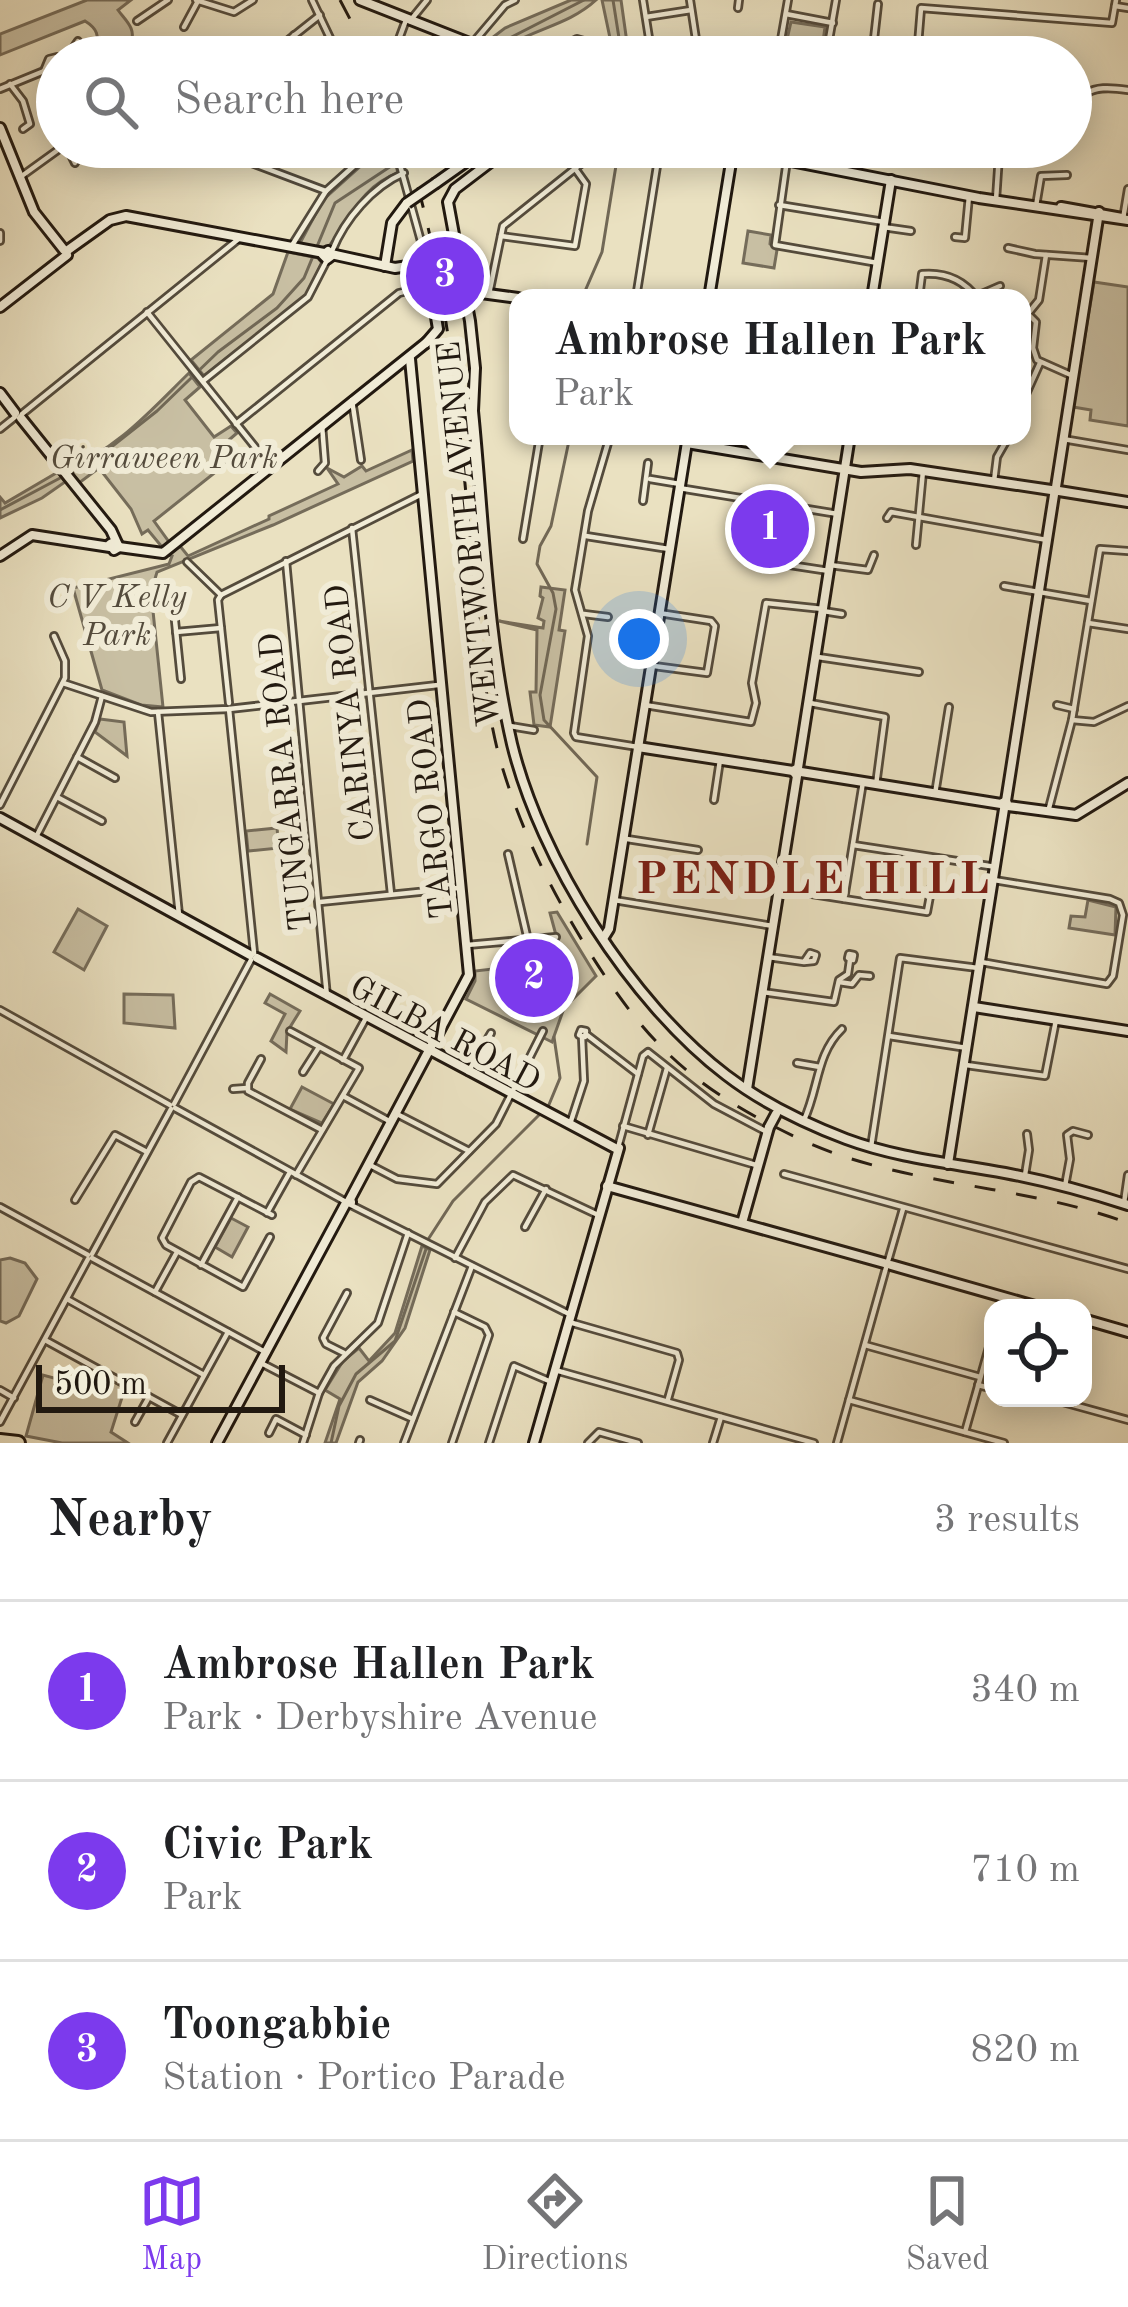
<!DOCTYPE html>
<html lang="en">
<head>
<meta charset="utf-8">
<style>
	:root { --surface:#fff; --page:#f6f6f6; --text:#202124; --muted:#757577; --line:#e0e0e0; --accent:#7c3aed }
	body { margin:0; font-family:"Old Standard TT",serif; background:var(--page); color:var(--text) }
	.controls { position:absolute; right:36px; bottom:36px; display:grid; overflow:hidden; border-radius:24px; box-shadow:0 6px 30px #0003 }
	.controls button { width:108px; height:108px; display:grid; place-items:center; padding:0; border:0; border-bottom:3px solid var(--line); background:var(--surface); color:var(--text); font:60px sans-serif }
	.scale { position:absolute; left:36px; bottom:30px; width:249px; box-sizing:border-box; padding-left:12px; border:6px solid #221910; border-top:0; font-size:33px; line-height:42px; white-space:nowrap; color:#221910; -webkit-text-stroke:9px #f1ecd7; paint-order:stroke }
	.you { position:absolute; left:639px; top:639px; width:42px; height:42px; margin:-30px; border:9px solid #fff; border-radius:50%; background:#1a73e8; box-shadow:0 0 0 18px #1a73e833 }
	.badge { display:grid; place-items:center; width:78px; height:78px; border-radius:50%; background:var(--accent); color:#fff; font-size:39px; font-weight:700 }
	.pin { position:absolute; translate:-50% -50%; border:6px solid #fff; box-shadow:0 3px 12px #0006 }
	.popup { position:absolute; left:509px; top:289px; width:522px; height:156px; box-sizing:border-box; display:grid; place-content:center; border-radius:24px; background:var(--surface); filter:drop-shadow(0 3px 9px #0005); font-size:39px; white-space:nowrap; color:var(--muted) }
	.popup b { font-size:45px; color:var(--text) }
	.popup::after { content:''; position:absolute; left:50%; top:100%; margin-left:-24px; border:24px solid transparent; border-top-color:var(--surface) }
	.list { margin:0; padding:0; list-style:none }
	h2 { display:flex; justify-content:space-between; align-items:center; height:156px; margin:0; padding:0 48px; font-size:51px }
	h2 small { font-size:39px; font-weight:400; color:var(--muted) }
	.list li { display:grid; grid-template-columns:78px 1fr auto; gap:36px; align-items:center; box-sizing:border-box; height:180px; padding:0 48px; border-top:3px solid var(--line) }
	.list b { display:block; font-size:45px; white-space:nowrap }
	.list p { margin:0; font-size:39px; white-space:nowrap; color:var(--muted) }
	.list em { font-size:39px; font-style:normal; color:var(--muted) }
	.icon { flex:none; width:66px; height:66px; fill:none; stroke:currentColor; stroke-width:2; stroke-linecap:round; stroke-linejoin:round }
	.map { position:relative; flex:none; width:1128px; height:1443px; overflow:hidden }
	.search { position:absolute; background:var(--surface); box-shadow:0 6px 30px #0003; left:36px; right:36px; top:36px; height:132px; display:flex; align-items:center; gap:30px; box-sizing:border-box; padding:0 42px; border-radius:66px; color:var(--muted); font-size:45px }
	.sheet { height:696px; background:var(--surface) }
	nav { display:flex; justify-content:space-around; align-items:center; box-sizing:border-box; height:168px; border-top:3px solid var(--line); background:var(--surface); font-size:33px; color:var(--muted) }
	nav a { display:grid; justify-items:center; gap:6px }
	nav .on { color:var(--accent) }
	.map>svg:first-child { display:block }
	.green { fill:#c8bfa3; stroke:#756c5a; stroke-width:3 }
	.lines { fill:none; stroke-linecap:round; stroke-linejoin:round }
	.stream { stroke:#716856; stroke-width:3 }
	.street-casing { stroke:#544b3c; stroke-width:10 }
	.secondary-casing { stroke:#221910; stroke-width:14 }
	.highway-casing { stroke:#221910; stroke-width:18 }
	.street { stroke:#f1ecd7; stroke-width:4.5 }
	.secondary { stroke:#f1ecd7; stroke-width:8 }
	.highway { stroke:#eae1c1; stroke-width:12 }
	.rail { stroke:#221910; stroke-width:3; stroke-dasharray:21 21; stroke-linecap:butt }
	.secondary-bridge-casing { stroke:#221910; stroke-width:14; stroke-linecap:butt }
	.secondary-bridge { stroke:#f1ecd7; stroke-width:8 }
	.labels { text-anchor:middle; stroke-width:12; stroke-linejoin:round; paint-order:stroke }
	.park-label { font-size:33px; font-style:italic; fill:#544b3c; stroke:#f1ecd7 }
	.street-label { font-size:33px; fill:#221910; stroke:#f1ecd7 }
	.district-label { font-size:45px; font-weight:bold; letter-spacing:3px; fill:#7a1f14; stroke:#f1ecd7 }
</style>
</head>
<body>
<div class="map">
<svg width="1128" height="1443" viewBox="0 0 1128 1443">
	<rect width="100%" height="100%" fill="#eae1c1"/>
	<filter id="stains"><feTurbulence type="fractalNoise" baseFrequency=".00167" numOctaves="4"/><feColorMatrix values="0 0 0 0 .2 0 0 0 0 .09 0 0 0 0 .02 0 0 0 .5 -.17"/></filter>
	<radialGradient id="worn" r=".72"><stop offset=".6" stop-color="#630" stop-opacity="0"/><stop offset="1" stop-color="#630" stop-opacity=".3"/></radialGradient>
	<g class="green">
		<path d="M87,0H131L118,10C124,19 138,29 130,44L108,57H97C96,41 103,32 85,21L0,55V34Z"/>
		<path d="M571,0H596C568,26 531,29 501,50L484,44L505,28Z"/>
		<path d="M602,0H621L629,57H614Z"/>
		<path d="M791,22L825,27L821,57H783Z"/>
		<path d="M382,147H391L398,173C356,188 348,228 325,250L299,245L323,200Z"/>
		<path d="M748,231L771,235L770,244L777,250L774,268L743,263Z"/>
		<path d="M288,252L318,258L322,263L306,296L204,376L191,360L273,294Z"/>
		<path d="M1094,282L1128,287V426L1090,420L1091,410L1073,407Z"/>
		<path d="M189,373L200,387L185,400L214,437L231,426L237,433L222,446L232,459L154,521L169,542L162,547L148,530L142,534L131,509L99,468L79,483L67,468C115,452 153,408 189,373Z"/>
		<path d="M412,450L413,461L273,525L157,572L151,592L163,707L141,705L102,690L73,588L169,564L172,556L168,555L180,546L188,556L269,519V516L338,484L327,468L344,477L362,466L366,471Z"/>
		<path d="M58,472L65,482L42,498L0,518V497L5,503Z"/>
		<path d="M757,504L765,506L762,525L811,533L809,548L761,540L768,555L764,558L751,549Z"/>
		<path d="M541,587L565,590L559,630L565,631L550,727L534,725L530,692H536L537,630L499,621L543,628L544,621L538,618L543,598L540,596Z"/>
		<path d="M100,719L124,722L127,756L95,732Z"/>
		<path d="M277,828L279,848L248,851L246,831Z"/>
		<path d="M1088,900L1116,907L1115,935L1069,928L1071,916L1085,917Z"/>
		<path d="M78,909L107,926L84,970L54,952Z"/>
		<path d="M557,912L596,976L564,1008L552,1042L466,999L475,981V971L563,961L550,913Z"/>
		<path d="M124,994L173,995L175,1028L124,1023Z"/>
		<path d="M270,994L300,1011L287,1032L286,1052L271,1041L285,1014L265,1003Z"/>
		<path d="M302,1087L334,1104L322,1123L290,1109Z"/>
		<path d="M231,1218L248,1227L232,1257L215,1247Z"/>
		<path d="M422,1246L430,1250L405,1328L382,1361L358,1382L336,1443H325L340,1399L325,1390L343,1361L359,1348L369,1361L395,1333Z"/>
		<path d="M10,1258L25,1263L37,1279L19,1316L6,1323L0,1321V1260Z"/>
		<path d="M92,1370L125,1388L111,1432L128,1443H62L26,1436L43,1375L83,1386Z"/>
	</g>
	<g class="lines">
		<g class="stream">
			<path d="M613,0L622,57"/>
			<path d="M492,47L584,0"/>
			<path d="M476,57L481,53"/>
			<path d="M582,298L602,252L619,147"/>
			<path d="M570,436L551,526L540,546L537,564L553,593L556,609L540,695L544,720L597,777L587,844"/>
			<path d="M70,473L91,463L157,411L218,352L277,308L304,278L335,203L420,147"/>
			<path d="M0,510L62,477"/>
			<path d="M548,1107L560,1078L554,1037"/>
			<path d="M429,1238L453,1201L540,1114"/>
			<path d="M331,1443L339,1406L356,1374L395,1341L426,1249"/>
		</g>
		<defs>
			<g id="street">
				<path d="M196,0L234,12L253,0"/>
				<path d="M312,0L339,57"/>
				<path d="M643,0L652,57"/>
				<path d="M690,0L697,46L751,57"/>
				<path d="M1115,6L1128,8"/>
				<path d="M738,8L739,0"/>
				<path d="M786,14L833,23"/>
				<path d="M646,17L691,10"/>
				<path d="M406,20L399,39L408,57"/>
				<path d="M137,21L168,0"/>
				<path d="M410,21L427,0"/>
				<path d="M184,27L198,1"/>
				<path d="M294,35L304,57"/>
				<path d="M472,44L505,5L515,0"/>
				<path d="M874,44L947,51"/>
				<path d="M67,57L78,41"/>
				<path d="M113,57C128,44 147,41 159,57"/>
				<path d="M267,57L320,15"/>
				<path d="M548,57L553,51L577,39L598,45L605,42"/>
				<path d="M778,57L788,0"/>
				<path d="M826,57L836,0"/>
				<path d="M872,57L878,4"/>
				<path d="M917,57L921,8L1112,23L1116,0"/>
				<path d="M44,71L49,59L57,57"/>
				<path d="M44,71L57,85"/>
				<path d="M10,84L23,101L30,124L23,129"/>
				<path d="M0,89L44,71"/>
				<path d="M1071,131C1078,91 1088,84 1128,90"/>
				<path d="M67,147L75,163"/>
				<path d="M209,147L326,191"/>
				<path d="M395,147L427,263"/>
				<path d="M975,147L999,155L996,200"/>
				<path d="M462,150L473,158"/>
				<path d="M787,160L775,245L878,263"/>
				<path d="M19,178L62,147"/>
				<path d="M779,205L884,222"/>
				<path d="M1036,206L1041,176L1067,175"/>
				<path d="M1123,219L1128,189"/>
				<path d="M883,227L911,231"/>
				<path d="M0,233V241"/>
				<path d="M501,236L575,246L586,184L576,170"/>
				<path d="M955,237L965,238L969,196"/>
				<path d="M291,247L326,191L375,147"/>
				<path d="M1008,248L1035,254L1092,258"/>
				<path d="M332,251C345,219 372,187 404,173"/>
				<path d="M489,294L503,226L592,155L593,149"/>
				<path d="M977,296L1000,286"/>
				<path d="M636,298L660,147"/>
				<path d="M919,298L922,274C945,272 963,279 977,298"/>
				<path d="M147,312L271,467"/>
				<path d="M1028,314L1036,322L1033,348L1037,360L1073,376"/>
				<path d="M1022,321L1039,300L1046,255"/>
				<path d="M203,381L308,297L326,262"/>
				<path d="M352,400L361,460"/>
				<path d="M1022,403L1040,363"/>
				<path d="M22,414L241,237"/>
				<path d="M236,424L399,293L429,286"/>
				<path d="M0,429L15,417"/>
				<path d="M610,436L588,511L575,590L588,636L574,733L576,737L638,747"/>
				<path d="M1063,439L1128,450"/>
				<path d="M318,471L325,463L322,425"/>
				<path d="M650,479L680,484"/>
				<path d="M994,481L997,457L1009,436"/>
				<path d="M679,488L838,514"/>
				<path d="M643,501L648,463"/>
				<path d="M887,518L891,512L1047,540"/>
				<path d="M352,528L391,894"/>
				<path d="M586,536L669,549"/>
				<path d="M523,539L540,436"/>
				<path d="M916,545L923,471"/>
				<path d="M286,561L327,997"/>
				<path d="M187,562L221,595"/>
				<path d="M770,562L829,571"/>
				<path d="M830,565L868,570L874,555"/>
				<path d="M1004,586L1091,601"/>
				<path d="M221,595L422,494"/>
				<path d="M221,595L218,600L229,703"/>
				<path d="M174,611L181,679"/>
				<path d="M823,611L842,614"/>
				<path d="M584,614L608,617"/>
				<path d="M1088,623L1128,629"/>
				<path d="M176,632L221,628"/>
				<path d="M818,657L919,672"/>
				<path d="M654,666L707,673L715,626L711,621L659,613"/>
				<path d="M63,683L151,712L229,709L438,685"/>
				<path d="M810,703L885,717L876,785"/>
				<path d="M645,705L751,722L756,703L752,683L766,603L823,609"/>
				<path d="M1057,705L1074,709"/>
				<path d="M229,709L254,953"/>
				<path d="M158,712L179,915"/>
				<path d="M1072,720L1094,722L1128,706"/>
				<path d="M510,726L534,730"/>
				<path d="M77,757L115,778"/>
				<path d="M935,794L949,707"/>
				<path d="M57,797L102,821"/>
				<path d="M714,800L720,760"/>
				<path d="M0,805L65,678V661L54,636"/>
				<path d="M1048,812L1072,720L1100,549L1128,551"/>
				<path d="M36,837L95,722L102,696"/>
				<path d="M627,839L698,850"/>
				<path d="M853,845L996,867"/>
				<path d="M508,854L527,936"/>
				<path d="M780,889L927,912L937,858"/>
				<path d="M844,899L863,782"/>
				<path d="M614,900L773,926"/>
				<path d="M320,902L458,888"/>
				<path d="M467,945L556,937"/>
				<path d="M849,954L854,955L853,960L848,958Z"/>
				<path d="M768,957L804,962L810,953L816,955L814,961L804,962"/>
				<path d="M981,962L1107,984L1113,976L1123,915L1119,903L1110,899L994,880"/>
				<path d="M839,982L852,984L859,975L870,976"/>
				<path d="M762,992L834,1002L839,980L848,974L850,960"/>
				<path d="M0,1010L170,1105"/>
				<path d="M581,1030L586,1031L585,1037L579,1035Z"/>
				<path d="M290,1031L359,1068L296,1175"/>
				<path d="M587,1035L638,1074"/>
				<path d="M889,1036L967,1048"/>
				<path d="M261,1059L248,1083V1091L322,1130"/>
				<path d="M343,1060L366,1018"/>
				<path d="M797,1063L820,1067"/>
				<path d="M966,1065L1045,1076L1056,1020"/>
				<path d="M303,1072L319,1047"/>
				<path d="M468,1072L491,1033"/>
				<path d="M233,1089L247,1088"/>
				<path d="M343,1096L391,1122"/>
				<path d="M174,1104L251,960"/>
				<path d="M175,1108L346,1202"/>
				<path d="M397,1114L469,1151"/>
				<path d="M804,1120C819,1088 816,1054 842,1029"/>
				<path d="M570,1124L584,1081L582,1037"/>
				<path d="M623,1126L756,1165"/>
				<path d="M648,1135L667,1068"/>
				<path d="M619,1144L643,1056L648,1052L714,1104L767,1132"/>
				<path d="M871,1147L900,958L978,968"/>
				<path d="M370,1165L397,1179L437,1184L496,1124L543,1031"/>
				<path d="M784,1174L1128,1269"/>
				<path d="M1025,1175L1029,1150L1027,1134"/>
				<path d="M1065,1186L1070,1159L1067,1135L1073,1131L1088,1135"/>
				<path d="M75,1200L115,1135L147,1152"/>
				<path d="M1124,1203L1128,1175"/>
				<path d="M351,1205L567,1313"/>
				<path d="M0,1207L88,1255"/>
				<path d="M267,1213L290,1172"/>
				<path d="M525,1227L546,1189"/>
				<path d="M270,1237L243,1287L166,1245L162,1238L191,1182L199,1177L272,1215"/>
				<path d="M92,1254L171,1109"/>
				<path d="M92,1258L267,1353"/>
				<path d="M455,1258L485,1202L513,1175L598,1215"/>
				<path d="M888,1261L903,1209"/>
				<path d="M201,1265L238,1197"/>
				<path d="M155,1292L177,1252"/>
				<path d="M67,1299L204,1375"/>
				<path d="M569,1322L677,1353L679,1360L668,1399"/>
				<path d="M45,1340L182,1415"/>
				<path d="M865,1345L980,1377"/>
				<path d="M344,1353L326,1344L323,1338L347,1293"/>
				<path d="M261,1363L319,1393"/>
				<path d="M555,1370L814,1443"/>
				<path d="M978,1385L993,1389"/>
				<path d="M0,1390L14,1398"/>
				<path d="M1048,1398L1128,1420"/>
				<path d="M370,1400L413,1419"/>
				<path d="M849,1400L1004,1443"/>
				<path d="M0,1422L88,1259"/>
				<path d="M135,1422L149,1397"/>
				<path d="M965,1432L993,1333"/>
				<path d="M269,1433L276,1419L306,1435"/>
				<path d="M167,1443L228,1332"/>
				<path d="M303,1443L319,1393L334,1366L378,1323L408,1233"/>
				<path d="M359,1443L360,1440"/>
				<path d="M404,1443L472,1266"/>
				<path d="M452,1443L489,1335L485,1327L454,1312"/>
				<path d="M489,1443L514,1366L549,1381"/>
				<path d="M588,1443L599,1432L638,1443"/>
				<path d="M713,1443L721,1417"/>
				<path d="M837,1443L886,1268"/>
			</g>
			<g id="secondary">
				<path d="M360,0L505,57"/>
				<path d="M0,128L34,212L64,250"/>
				<path d="M502,147L501,154L455,189L448,202L470,321L475,368L473,411C484,521 487,636 512,744C540,859 631,1003 726,1075C761,1102 804,1123 846,1139C897,1158 951,1163 1005,1173C1047,1181 1088,1192 1128,1205"/>
				<path d="M719,147L979,198L1128,220"/>
				<path d="M436,183L487,147"/>
				<path d="M1061,207L1122,218"/>
				<path d="M68,250L110,220L126,216L324,253"/>
				<path d="M328,251L331,256L327,259L323,255Z"/>
				<path d="M331,254L395,268L427,263L438,329L426,343"/>
				<path d="M385,266L392,223L407,203"/>
				<path d="M466,291L518,298"/>
				<path d="M709,298L733,150"/>
				<path d="M872,298L891,180"/>
				<path d="M0,307L67,255"/>
				<path d="M0,393L15,413"/>
				<path d="M21,418L111,530L116,541L110,544L114,550L119,547L116,541"/>
				<path d="M687,443L861,472L910,469L1051,490"/>
				<path d="M1056,487L1099,212"/>
				<path d="M1059,491L1128,502"/>
				<path d="M119,547L163,553L427,342"/>
				<path d="M0,556L32,535L110,547"/>
				<path d="M638,747L793,771"/>
				<path d="M801,772L1001,804L1006,801L1008,806L1076,815L1128,783"/>
				<path d="M1006,801L1054,495"/>
				<path d="M0,818L250,955"/>
				<path d="M604,937L609,929L688,436"/>
				<path d="M257,958L617,1149"/>
				<path d="M974,1007L1128,1031"/>
				<path d="M747,1089L797,776L793,771L798,768L850,436"/>
				<path d="M948,1164L1004,809"/>
				<path d="M607,1186L884,1263"/>
				<path d="M349,1201L469,975L410,359"/>
				<path d="M742,1223L769,1127"/>
				<path d="M891,1265L1042,1308"/>
				<path d="M1083,1319L1128,1332"/>
				<path d="M217,1443L346,1203L351,1202"/>
				<path d="M534,1443L619,1148"/>
			</g>
			<path id="highway" d="M0,1441L18,1443"/>
		</defs>
		<use href="#street" class="street-casing"/>
		<use href="#secondary" class="secondary-casing"/>
		<use href="#highway" class="highway-casing"/>
		<use href="#street" class="street"/>
		<use href="#secondary" class="secondary"/>
		<use href="#highway" class="highway"/>
		<g class="rail">
			<path d="M340,0L370,57"/>
			<path d="M406,147C450,283 459,427 473,567C480,630 483,695 499,756C519,827 551,891 590,953C651,1050 699,1092 804,1141C906,1187 1023,1184 1128,1223"/>
		</g>
		<defs>
			<g id="secondary-bridge">
				<path d="M407,203L436,183"/>
				<path d="M769,1127L776,1114"/>
			</g>
		</defs>
		<use href="#secondary-bridge" class="secondary-bridge-casing"/>
		<use href="#secondary-bridge" class="secondary-bridge"/>
	</g>
	<g class="labels">
		<g class="park-label">
			<text x="164" y="468">Girraween Park</text>
			<text x="117" y="607">C V Kelly<tspan x="117" dy="38">Park</tspan></text>
		</g>
		<g class="street-label">
			<text transform="translate(467 534) rotate(-96)" y="12">WENTWORTH AVENUE</text>
			<text transform="translate(348 713) rotate(-96)" y="12">CARINYA ROAD</text>
			<text transform="translate(284 782) rotate(-96)" y="12">TUNGARRA ROAD</text>
			<text transform="translate(429 809) rotate(-96)" y="12">TARGO ROAD</text>
			<text transform="translate(446 1032) rotate(28)" y="12">GILBA ROAD</text>
		</g>
		<g class="district-label">
			<text x="814" y="893">PENDLE HILL</text>
		</g>
	</g>
	<rect width="100%" height="100%" filter="url(#stains)"/>
	<rect width="100%" height="100%" fill="url(#worn)"/>
</svg>
<div class="controls">
<button><svg class="icon" aria-label="locate" viewBox="0 0 24 24"><circle cx="12" cy="12" r="6"/><path d="M12 2v4M12 18v4M2 12h4M18 12h4"/></svg></button>
</div>
<div class="scale">500 m</div>
<div class="you"></div>
<div class="pin badge" style="left:770px;top:529px">1</div>
<div class="popup"><b>Ambrose Hallen Park</b>Park</div>
<div class="pin badge" style="left:534px;top:978px">2</div>
<div class="pin badge" style="left:445px;top:276px">3</div>
<div class="search"><svg class="icon" aria-label="search" viewBox="0 0 24 24"><circle cx="10" cy="10" r="6"/><path d="M15 15l6 6"/></svg>Search here</div>
</div>
<section class="sheet">
<h2>Nearby<small>3 results</small></h2>
<ul class="list">
<li><span class="badge">1</span><div><b>Ambrose Hallen Park</b><p>Park · Derbyshire Avenue</p></div><em>340 m</em></li>
<li><span class="badge">2</span><div><b>Civic Park</b><p>Park</p></div><em>710 m</em></li>
<li><span class="badge">3</span><div><b>Toongabbie</b><p>Station · Portico Parade</p></div><em>820 m</em></li>
</ul>
</section>
<nav>
<a class="on"><svg class="icon" aria-label="map" viewBox="0 0 24 24"><path d="M3 6l6-2 6 2 6-2v14l-6 2-6-2-6 2zM9 4v14M15 6v14"/></svg>Map</a>
<a><svg class="icon" aria-label="directions" viewBox="0 0 24 24"><path d="M12 3l9 9-9 9-9-9zM9 14v-3h6M13 9l2 2-2 2"/></svg>Directions</a>
<a><svg class="icon" aria-label="saved" viewBox="0 0 24 24"><path d="M7 4h10v16l-5-4-5 4z"/></svg>Saved</a>
</nav>
</body>
</html>
